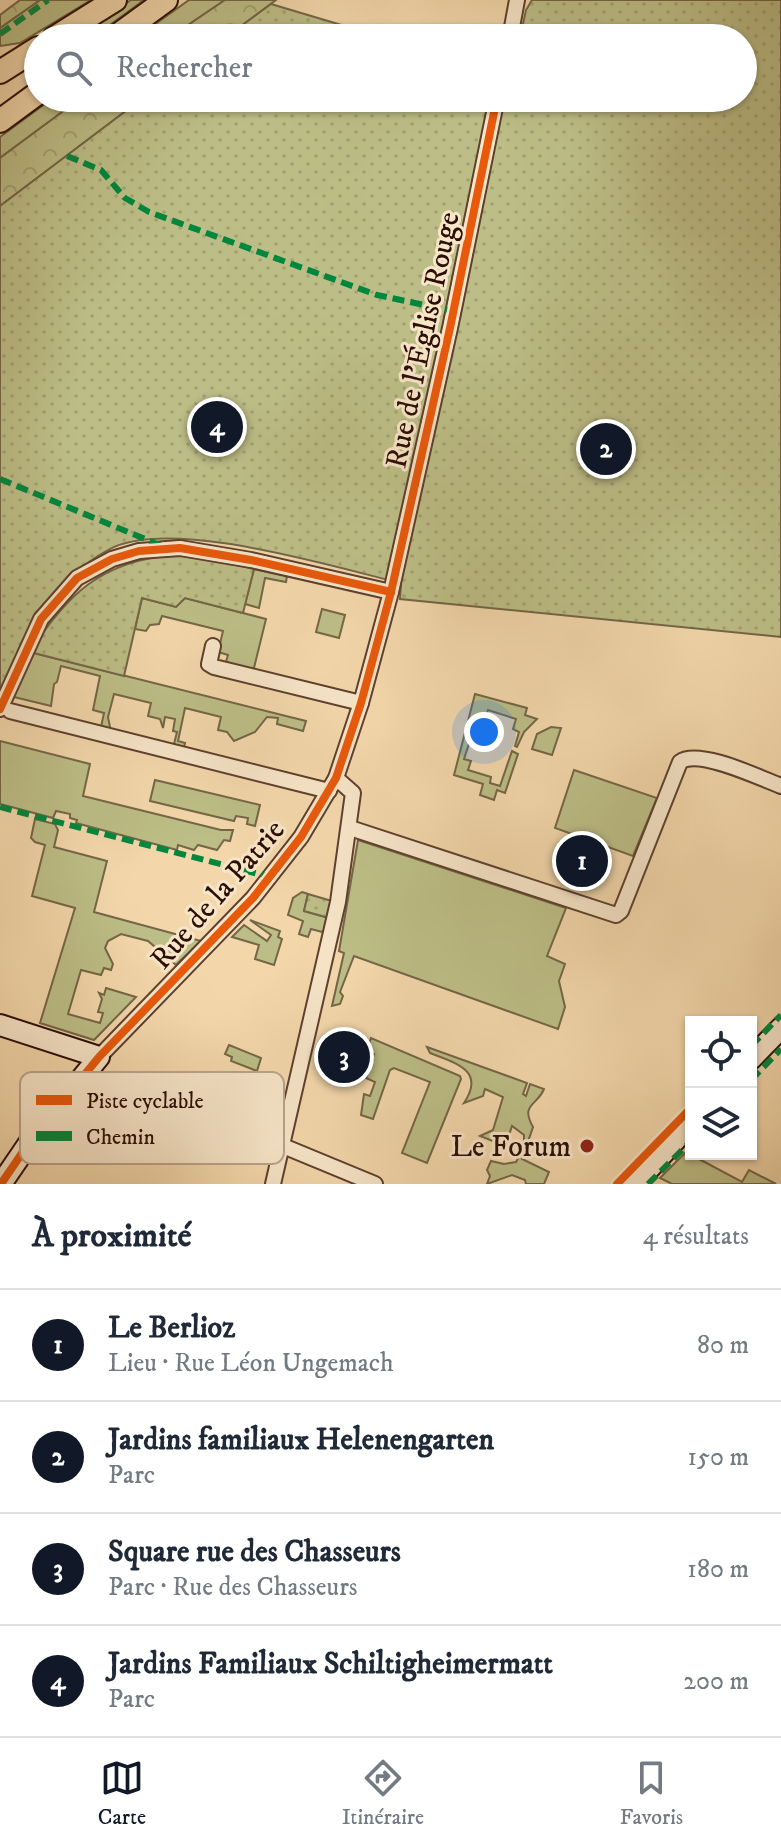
<!DOCTYPE html>
<html lang="fr">
<head>
<meta charset="utf-8">
<style>
	:root { --surface:#fff; --page:#f2f2f3; --text:#1f2937; --muted:#747a83; --line:#e0e1e3; --accent:#111827 }
	body { margin:0; font-family:"IM FELL DW Pica",serif; background:var(--page); color:var(--text) }
	.controls { position:absolute; right:24px; bottom:24px; display:grid; overflow:hidden; border-radius:0px; box-shadow:0 2px 6px #0004 }
	.controls button { width:72px; height:72px; display:grid; place-items:center; padding:0; border:0; border-bottom:2px solid var(--line); background:var(--surface); color:var(--text); font:40px sans-serif }
	.you { position:absolute; left:484px; top:732px; width:28px; height:28px; margin:-20px; border:6px solid #fff; border-radius:50%; background:#1a73e8; box-shadow:0 0 0 12px #1a73e833 }
	.badge { display:grid; place-items:center; width:52px; height:52px; border-radius:50%; background:var(--accent); color:#fff; font-size:26px; font-weight:700 }
	.pin { position:absolute; translate:-50% -50%; border:4px solid #fff; box-shadow:0 2px 8px #0006 }
	.list { margin:0; padding:0; list-style:none }
	h2 { display:flex; justify-content:space-between; align-items:center; height:104px; margin:0; padding:0 32px; font-size:34px }
	h2 small { font-size:26px; font-weight:400; color:var(--muted) }
	.list li { display:grid; grid-template-columns:52px 1fr auto; gap:24px; align-items:center; box-sizing:border-box; height:112px; padding:0 32px; border-top:2px solid var(--line) }
	.list b { display:block; font-size:30px; white-space:nowrap }
	.list p { margin:0; font-size:26px; white-space:nowrap; color:var(--muted) }
	.list em { font-size:26px; font-style:normal; color:var(--muted) }
	.icon { flex:none; width:44px; height:44px; fill:none; stroke:currentColor; stroke-width:2; stroke-linecap:round; stroke-linejoin:round }
	.map { position:relative; flex:none; width:781px; height:1184px; overflow:hidden }
	.search { position:absolute; background:var(--surface); box-shadow:0 2px 6px #0004; left:24px; right:24px; top:24px; height:88px; display:flex; align-items:center; gap:20px; box-sizing:border-box; padding:0 28px; border-radius:44px; color:var(--muted); font-size:30px }
	.sheet { height:552px; background:var(--surface) }
	nav { display:flex; justify-content:space-around; align-items:center; box-sizing:border-box; height:112px; border-top:2px solid var(--line); background:var(--surface); font-size:22px; color:var(--muted) }
	nav a { display:grid; justify-items:center; gap:4px }
	nav .on { color:var(--accent) }
	.map>svg:first-child { display:block }
	.green { fill:#bdbe87; stroke:#746646; stroke-width:2 }
	.forest { fill:url(#forest-crowns); stroke:#746646; stroke-width:2 }
	.garden { fill:url(#garden-dots); stroke:#746646; stroke-width:2 }
	.lines { fill:none; stroke-linecap:round; stroke-linejoin:round }
	.street-casing { stroke:#5d402e; stroke-width:18 }
	.secondary-casing { stroke:#2b0e04; stroke-width:24 }
	.primary-casing { stroke:#2b0e04; stroke-width:26 }
	.street { stroke:#f7e5c8; stroke-width:14 }
	.secondary { stroke:#f7e5c8; stroke-width:20 }
	.primary { stroke:#f3d7ab; stroke-width:22 }
	.quiet { stroke:#00873e; stroke-width:6; stroke-dasharray:12 6; stroke-linecap:butt }
	.cycleway-casing { stroke:#f7e5c8; stroke-width:13 }
	.cycleway { stroke:#e8590c; stroke-width:8 }
	.poi-dot { fill:#8f2418; stroke:#f7e5c8; stroke-width:3 }
	.labels { text-anchor:middle; stroke-width:6; stroke-linejoin:round; paint-order:stroke }
	.street-label { font-size:30px; fill:#2b0e04; stroke:#f7e5c8 }
	.poi-label { font-size:30px; fill:#2b0e04; stroke:#f7e5c8; text-anchor:end }
	.key { fill:#f7e5c8; stroke:#baa48d; stroke-width:2 }
	.key-label { font-size:22px; fill:#2b0e04 }
</style>
</head>
<body>
<div class="map">
<svg width="781" height="1184" viewBox="0 0 781 1184">
	<defs>
		<pattern id="forest-crowns" width="20" height="18" patternUnits="userSpaceOnUse" patternTransform="scale(2)"><rect width="20" height="18" fill="#bdbe87"/><path d="M2 6a3 3 0 1 1 6 0M12 15a3 3 0 1 1 6 0" fill="none" stroke="#a3a273"/></pattern>
		<pattern id="garden-dots" width="8" height="8" patternUnits="userSpaceOnUse" patternTransform="scale(2)"><rect width="8" height="8" fill="#bdbe87"/><path d="M2 2h.1M6 6h.1" fill="none" stroke="#a3a273" stroke-width="1.8" stroke-linecap="round"/></pattern>
	</defs>
	<rect width="100%" height="100%" fill="#f3d7ab"/>
	<filter id="stains"><feTurbulence type="fractalNoise" baseFrequency=".0025" numOctaves="4"/><feColorMatrix values="0 0 0 0 .2 0 0 0 0 .09 0 0 0 0 .02 0 0 0 .5 -.17"/></filter>
	<radialGradient id="worn" r=".72"><stop offset=".6" stop-color="#630" stop-opacity="0"/><stop offset="1" stop-color="#630" stop-opacity=".3"/></radialGradient>
	<g class="green">
		<path d="M40,0H91L20,43L0,46V28Z"/>
		<path d="M131,0H144L92,38H73Z"/>
		<path d="M189,0H225L169,38H136Z"/>
		<path d="M53,98H81L0,158V137Z"/>
		<path d="M254,569L287,576L286,582L265,578L259,608L245,604Z"/>
		<path d="M142,598L176,607L185,598L266,619L253,672L225,665L228,655L218,652L223,631L162,616L159,624L150,625L146,631L135,629Z"/>
		<path d="M322,609L345,615L339,638L316,632Z"/>
		<path d="M30,652L306,721L303,731L277,724L278,718L267,717L255,732L234,741L227,732L218,730L221,717L185,708L178,741L185,743L184,748L174,744L177,732L173,731L175,719L165,717L163,728L160,719L148,716L151,703L114,694L108,717L111,732L101,727L104,713L93,710L100,676L61,666L57,682L54,684L51,706L14,697Z"/>
		<path d="M475,694L527,708L525,715L537,719L524,732L517,747L515,746L519,732L513,729L516,719L488,710L485,720L478,718L472,735L475,737L473,741H470L464,759L471,761L468,770L491,777L490,783L500,786L512,751L518,754L505,793L497,790L494,800L480,795L483,784L454,775Z"/>
		<path d="M551,727L561,728L552,755L532,749L537,734Z"/>
		<path d="M0,741L90,764L83,796L221,830H233L230,841L224,840L217,850L198,845L194,850L178,845L177,850L76,823L77,820L70,818V814L56,811L53,818L0,804Z"/>
		<path d="M574,770L657,798L633,856L555,828Z"/>
		<path d="M155,780L260,805L255,826L247,824L248,818L236,816L234,821L150,801Z"/>
		<path d="M35,819L55,824L58,830L54,847L107,861L94,912L201,941L176,965L148,941L121,934L108,941L105,948L113,964L111,970L104,968L101,975L81,970L68,1014L100,1023L103,1013L98,1012L102,999L99,993L104,995L106,988L136,997L94,1040L40,1023L75,908L32,896L45,845L35,842L31,838Z"/>
		<path d="M358,840L566,908L547,956L565,964L559,981L565,1007L558,1029L354,956L340,992L343,996L340,1004L332,1006L344,953L339,951Z"/>
		<path d="M302,892L308,894L304,911L329,918L326,933L311,929L308,937L299,934L303,921L288,915L293,898Z"/>
		<path d="M250,920L280,931L278,937L282,939L274,965L255,959L259,945L232,937L244,925L267,941L271,935Z"/>
		<path d="M325,1036L366,1052L371,1038L460,1076L461,1079L427,1163L402,1153L430,1082L394,1068L390,1070L373,1119L361,1115L364,1094L370,1096L375,1082L366,1078L374,1054L369,1052L361,1078L319,1062Z"/>
		<path d="M229,1045L261,1058L257,1071L231,1061L232,1057L225,1054Z"/>
		<path d="M427,1047L527,1083L523,1094L526,1096L530,1084L544,1089C537,1106 520,1104 533,1127L522,1159L549,1172L544,1184H526L525,1180L512,1175L487,1184L490,1176L487,1170L491,1161L504,1164L516,1162L524,1148V1135L512,1126L509,1135L495,1142L480,1136L493,1130L503,1097L485,1089L483,1096L464,1103C486,1070 455,1063 430,1053Z"/>
		<path d="M686,1152L742,1182L749,1170L776,1184H672L660,1178Z"/>
	</g>
	<g class="forest">
		<path d="M20,0H40L0,28V15Z"/>
		<path d="M225,0H276L225,38H169Z"/>
		<path d="M81,98H143L0,206V158Z"/>
	</g>
	<g class="garden">
		<path d="M532,0H781V637L400,599L401,583C332,567 169,516 108,550C51,581 24,636 0,693V206L143,98H743V38H520L526,10Z"/>
		<path d="M271,4L385,38H225Z"/>
		<path d="M173,555L220,561L254,569L243,613L185,598L176,607L142,598L124,676L30,652C67,594 102,561 173,555Z"/>
		<path d="M308,894L332,901L329,918L304,911Z"/>
	</g>
	<g class="lines">
		<defs>
			<g id="street">
				<path d="M510,38L517,0"/>
				<path d="M213,646L209,664L214,667L361,703"/>
				<path d="M0,709L41,619L77,578L112,559L139,551L180,548L251,560L391,592"/>
				<path d="M10,711L329,791"/>
				<path d="M350,828L616,915L621,911L680,762C698,748 760,778 781,786"/>
				<path d="M99,1057L253,898L301,837L336,778L361,703L391,592L450,328L497,98"/>
				<path d="M283,1146L375,1184"/>
				<path d="M273,1184L338,902L353,793L336,778"/>
			</g>
			<g id="secondary">
				<path d="M0,1025L99,1057L29,1143L1,1184"/>
				<path d="M751,1059L781,1028"/>
				<path d="M635,1184L691,1123"/>
			</g>
			<g id="primary">
				<path d="M54,38L115,0"/>
				<path d="M114,38L166,0"/>
				<path d="M0,72L38,48"/>
				<path d="M0,121L38,93"/>
			</g>
		</defs>
		<use href="#street" class="street-casing"/>
		<use href="#secondary" class="secondary-casing"/>
		<use href="#primary" class="primary-casing"/>
		<use href="#street" class="street"/>
		<use href="#secondary" class="secondary"/>
		<use href="#primary" class="primary"/>
		<g class="quiet">
			<path d="M0,34L48,0"/>
			<path d="M67,156L101,170L125,198L149,212L377,295L453,311"/>
			<path d="M0,479L162,546"/>
			<path d="M0,807L270,877"/>
			<path d="M751,1046L781,1015"/>
			<path d="M751,1080L781,1049"/>
			<path d="M648,1184L691,1141"/>
		</g>
		<defs>
			<g id="cycleway">
				<path d="M0,709L41,619L77,578L112,559L139,551L180,548L251,560L391,592"/>
				<path d="M1,1184L29,1143L99,1057L253,898L301,837L336,778L361,703L391,592L450,328L497,98"/>
				<path d="M617,1184L691,1108"/>
			</g>
		</defs>
		<use href="#cycleway" class="cycleway-casing"/>
		<use href="#cycleway" class="cycleway"/>
	</g>
	<circle class="poi-dot" cx="587" cy="1146" r="8"/>
	<g class="labels">
		<g class="street-label">
			<text transform="translate(422 340) rotate(-78)" y="10">Rue de l'Église Rouge</text>
			<text transform="translate(217 894) rotate(-49)" y="10">Rue de la Patrie</text>
		</g>
		<g class="poi-label">
			<text x="571" y="1156">Le Forum</text>
		</g>
	</g>
	<rect x="20" y="1072" width="264" height="92" rx="12" class="key"/>
	<rect x="36" y="1095" width="36" height="10" fill="#e8590c"/>
	<rect x="36" y="1131" width="36" height="10" fill="#00873e"/>
	<g class="key-label">
		<text x="86" y="1108">Piste cyclable</text>
		<text x="86" y="1144">Chemin</text>
	</g>
	<rect width="100%" height="100%" filter="url(#stains)"/>
	<rect width="100%" height="100%" fill="url(#worn)"/>
</svg>
<div class="controls">
<button><svg class="icon" aria-label="locate" viewBox="0 0 24 24"><circle cx="12" cy="12" r="6"/><path d="M12 2v4M12 18v4M2 12h4M18 12h4"/></svg></button>
<button><svg class="icon" aria-label="layers" viewBox="0 0 24 24"><path d="M12 4l9 5-9 5-9-5zM3 14l9 5 9-5"/></svg></button>
</div>
<div class="you"></div>
<div class="pin badge" style="left:582px;top:861px">1</div>
<div class="pin badge" style="left:606px;top:449px">2</div>
<div class="pin badge" style="left:344px;top:1057px">3</div>
<div class="pin badge" style="left:217px;top:427px">4</div>
<div class="search"><svg class="icon" aria-label="search" viewBox="0 0 24 24"><circle cx="10" cy="10" r="6"/><path d="M15 15l6 6"/></svg>Rechercher</div>
</div>
<section class="sheet">
<h2>À proximité<small>4 résultats</small></h2>
<ul class="list">
<li><span class="badge">1</span><div><b>Le Berlioz</b><p>Lieu · Rue Léon Ungemach</p></div><em>80 m</em></li>
<li><span class="badge">2</span><div><b>Jardins familiaux Helenengarten</b><p>Parc</p></div><em>150 m</em></li>
<li><span class="badge">3</span><div><b>Square rue des Chasseurs</b><p>Parc · Rue des Chasseurs</p></div><em>180 m</em></li>
<li><span class="badge">4</span><div><b>Jardins Familiaux Schiltigheimermatt</b><p>Parc</p></div><em>200 m</em></li>
</ul>
</section>
<nav>
<a class="on"><svg class="icon" aria-label="map" viewBox="0 0 24 24"><path d="M3 6l6-2 6 2 6-2v14l-6 2-6-2-6 2zM9 4v14M15 6v14"/></svg>Carte</a>
<a><svg class="icon" aria-label="directions" viewBox="0 0 24 24"><path d="M12 3l9 9-9 9-9-9zM9 14v-3h6M13 9l2 2-2 2"/></svg>Itinéraire</a>
<a><svg class="icon" aria-label="saved" viewBox="0 0 24 24"><path d="M7 4h10v16l-5-4-5 4z"/></svg>Favoris</a>
</nav>
</body>
</html>
